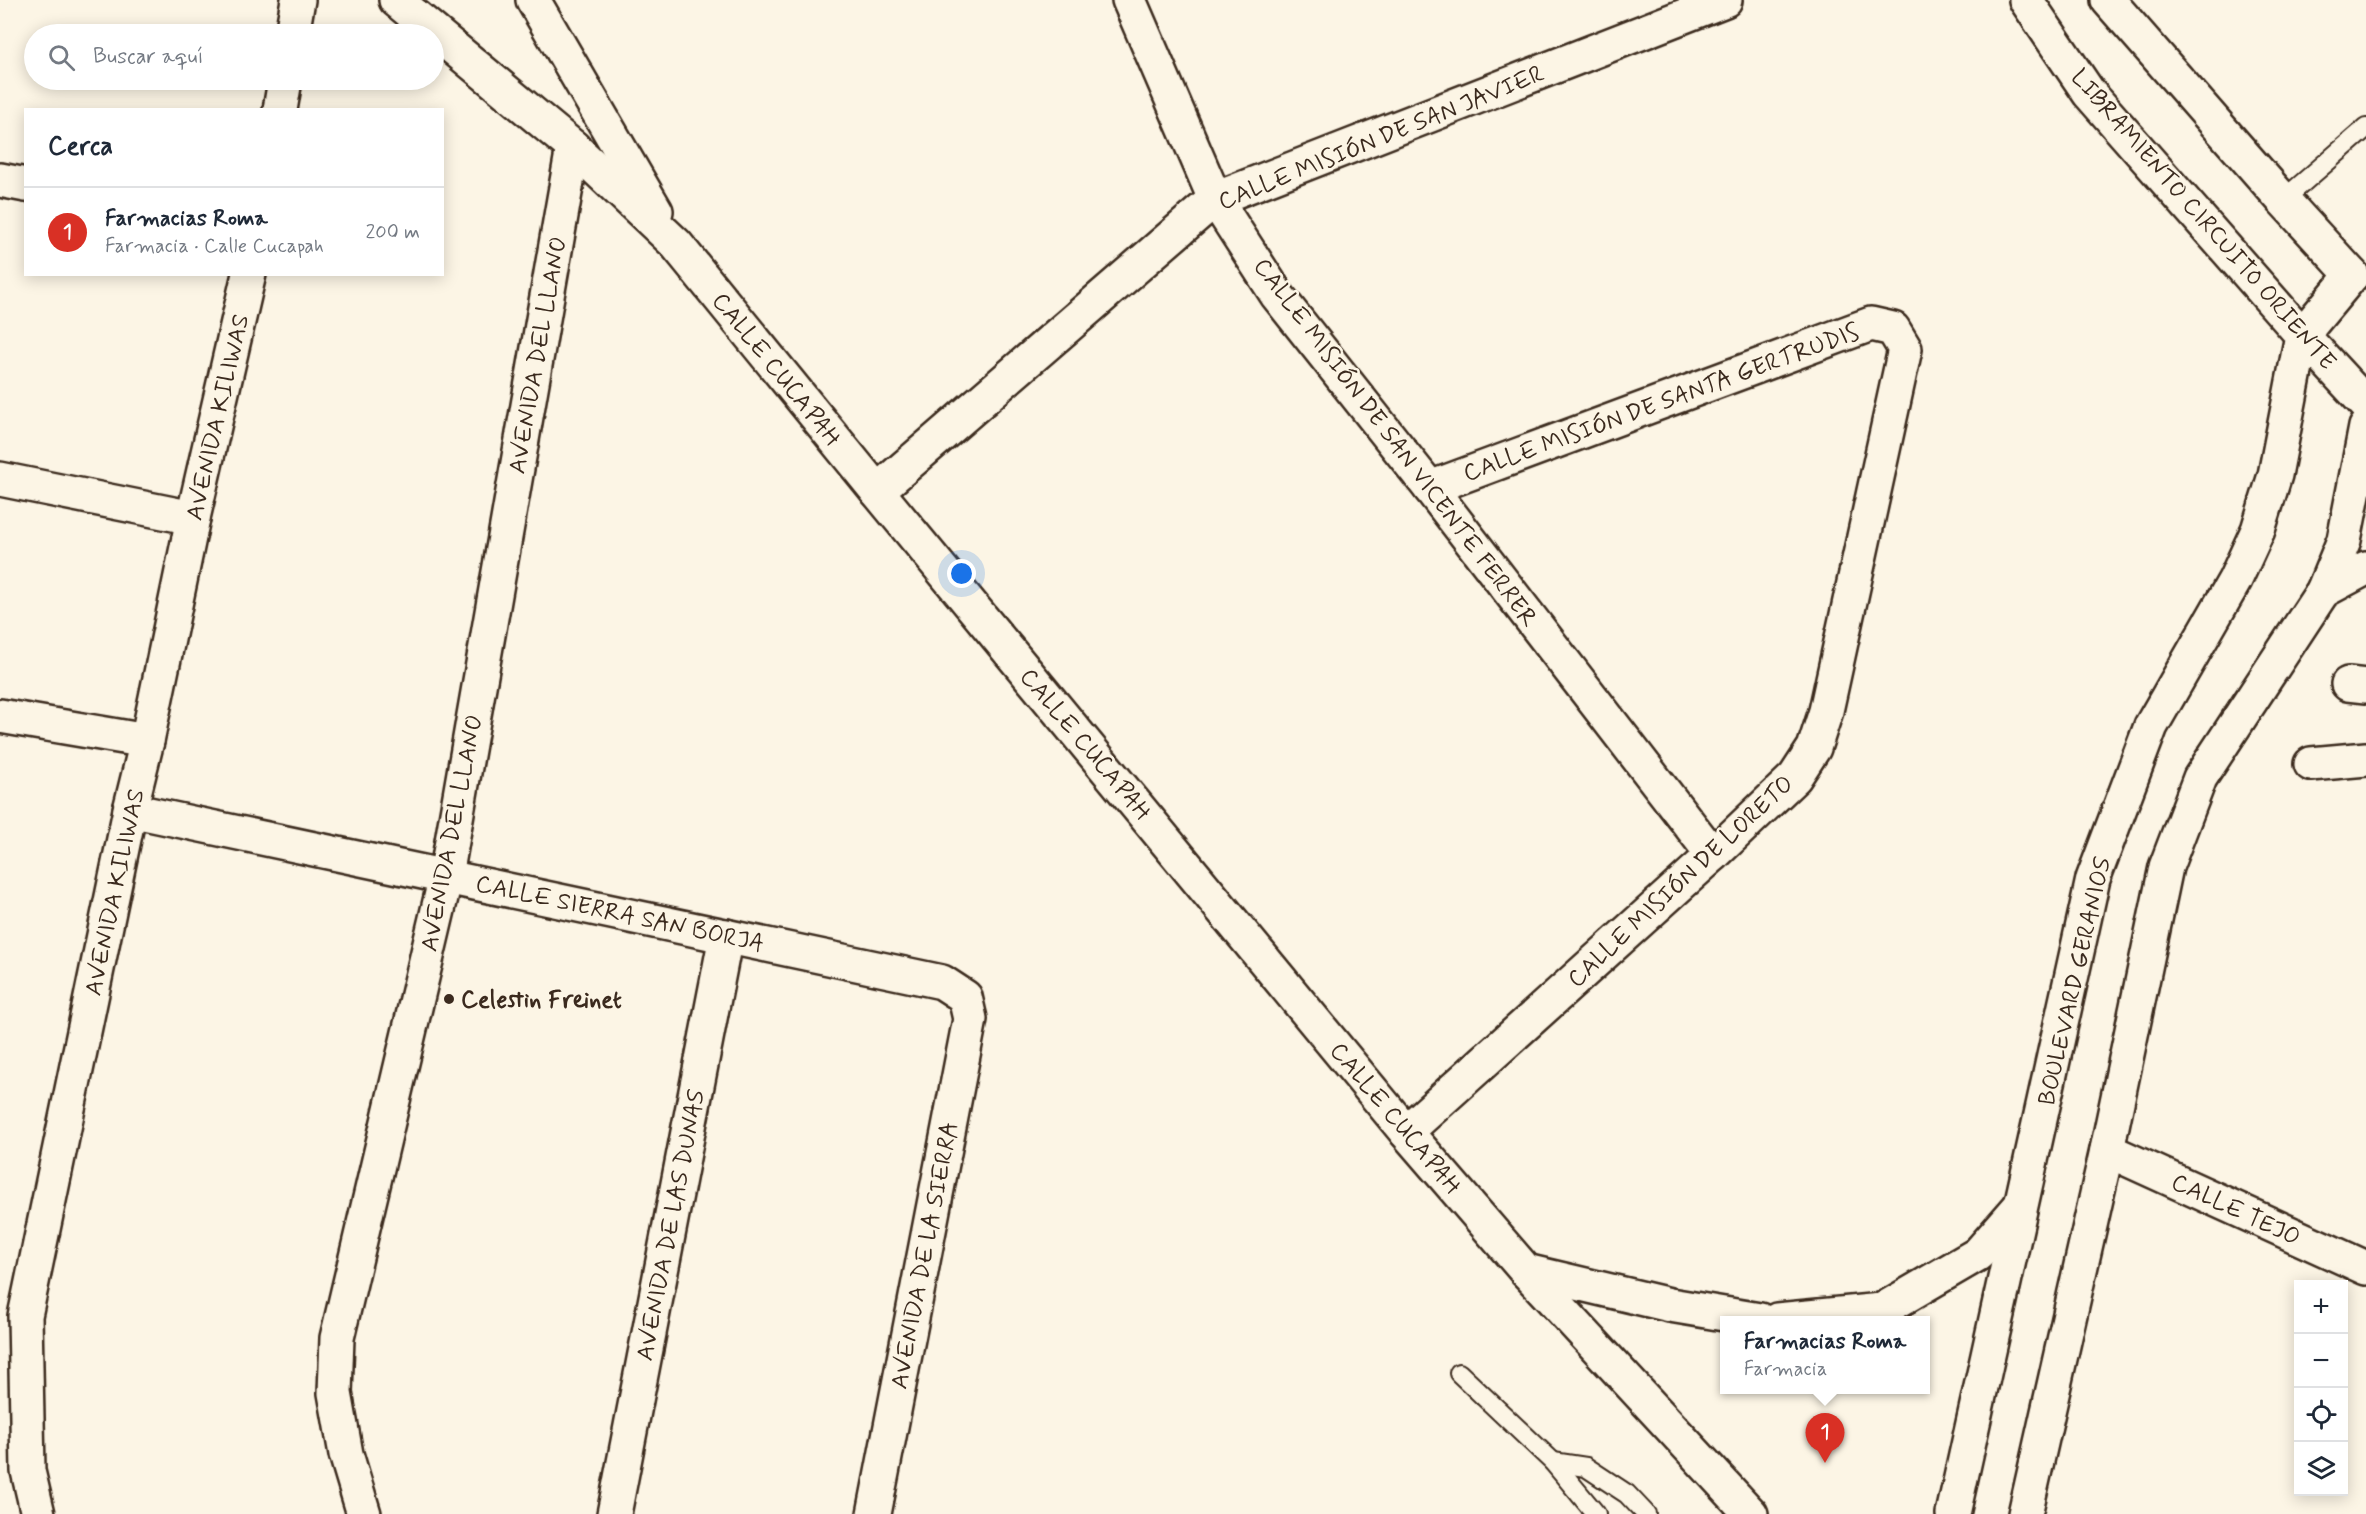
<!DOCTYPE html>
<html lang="es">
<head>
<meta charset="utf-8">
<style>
	:root { --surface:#fff; --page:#f2f2f3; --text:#1f2937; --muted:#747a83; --line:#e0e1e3; --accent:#d93025 }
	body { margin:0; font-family:Mynerve,sans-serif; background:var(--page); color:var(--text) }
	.controls { position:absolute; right:18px; bottom:18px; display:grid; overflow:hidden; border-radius:0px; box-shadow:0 3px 15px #0003 }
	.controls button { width:54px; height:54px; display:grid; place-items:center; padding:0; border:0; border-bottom:2px solid var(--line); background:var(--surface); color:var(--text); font:30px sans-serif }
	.you { position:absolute; left:962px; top:574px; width:21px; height:21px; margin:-15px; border:4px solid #fff; border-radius:50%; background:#1a73e8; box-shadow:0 0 0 9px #1a73e833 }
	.badge { display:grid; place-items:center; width:39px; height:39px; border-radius:50%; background:var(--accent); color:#fff; font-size:20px; font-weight:700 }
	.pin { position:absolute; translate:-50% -50px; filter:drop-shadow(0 2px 3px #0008) }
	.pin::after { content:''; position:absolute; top:32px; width:21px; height:18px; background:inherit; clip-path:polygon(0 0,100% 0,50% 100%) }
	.popup { position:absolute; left:1720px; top:1316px; width:210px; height:78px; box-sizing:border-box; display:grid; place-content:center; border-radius:0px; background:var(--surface); filter:drop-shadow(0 2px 4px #0005); font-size:20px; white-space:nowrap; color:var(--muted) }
	.popup b { font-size:22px; color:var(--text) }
	.popup::after { content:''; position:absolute; left:50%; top:100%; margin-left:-12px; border:12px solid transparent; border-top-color:var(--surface) }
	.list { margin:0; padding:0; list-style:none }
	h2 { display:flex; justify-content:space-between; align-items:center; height:78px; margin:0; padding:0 24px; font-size:26px }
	h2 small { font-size:20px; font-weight:400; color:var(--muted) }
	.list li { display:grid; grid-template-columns:39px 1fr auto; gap:18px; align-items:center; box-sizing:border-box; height:90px; padding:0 24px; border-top:2px solid var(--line) }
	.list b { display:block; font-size:22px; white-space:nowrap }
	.list p { margin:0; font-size:20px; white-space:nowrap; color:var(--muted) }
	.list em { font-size:20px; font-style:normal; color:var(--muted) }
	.icon { flex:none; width:33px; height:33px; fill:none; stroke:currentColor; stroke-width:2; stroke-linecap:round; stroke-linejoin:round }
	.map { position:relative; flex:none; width:2366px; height:1514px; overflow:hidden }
	.search { position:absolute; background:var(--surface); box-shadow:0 3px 15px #0003; left:24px; top:24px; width:420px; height:66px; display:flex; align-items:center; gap:15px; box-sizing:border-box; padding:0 21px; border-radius:33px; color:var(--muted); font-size:22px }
	.panel { position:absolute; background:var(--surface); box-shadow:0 3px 15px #0003; left:24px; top:108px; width:420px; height:168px; border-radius:0px }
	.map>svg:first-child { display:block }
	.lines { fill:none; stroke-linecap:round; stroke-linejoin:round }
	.service-casing { stroke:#3b2a1e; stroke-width:22 }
	.minor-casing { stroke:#3b2a1e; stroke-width:38 }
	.tertiary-casing { stroke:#3b2a1e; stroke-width:38 }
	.secondary-casing { stroke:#3b2a1e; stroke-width:38 }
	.primary-casing { stroke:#3b2a1e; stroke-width:38 }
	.service { stroke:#fcf5e5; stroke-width:18 }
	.minor { stroke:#fcf5e5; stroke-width:33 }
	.tertiary { stroke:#fcf5e5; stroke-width:33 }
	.secondary { stroke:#fcf5e5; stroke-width:33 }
	.primary { stroke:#fcf5e5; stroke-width:33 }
	.poi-dot { fill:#3b2a1e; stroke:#fcf5e5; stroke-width:2 }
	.labels { text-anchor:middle; stroke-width:5; stroke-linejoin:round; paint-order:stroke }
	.street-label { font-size:24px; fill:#3b2a1e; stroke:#fcf5e5 }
	.poi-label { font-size:24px; font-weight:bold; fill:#3b2a1e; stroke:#fcf5e5; text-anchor:start }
</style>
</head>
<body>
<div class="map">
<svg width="2366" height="1514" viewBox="0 0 2366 1514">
	<rect width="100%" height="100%" fill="#fcf5e5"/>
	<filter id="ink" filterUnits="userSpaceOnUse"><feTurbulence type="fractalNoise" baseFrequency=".0167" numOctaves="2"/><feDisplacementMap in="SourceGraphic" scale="12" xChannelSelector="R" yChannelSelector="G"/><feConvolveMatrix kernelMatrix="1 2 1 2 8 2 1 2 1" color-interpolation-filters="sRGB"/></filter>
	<g filter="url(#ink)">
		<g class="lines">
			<defs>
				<g id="service">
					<path d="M2283,200L2366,128"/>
					<path d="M1459,1373L1553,1462L1596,1514"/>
					<path d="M1553,1462L1586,1467L1627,1494L1646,1514"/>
				</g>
				<g id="minor">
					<path d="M1129,0L1215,199L1277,295L1430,488L1713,855"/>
					<path d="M0,180L26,185"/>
					<path d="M0,479L193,518"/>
					<path d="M877,491L1215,199L1725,0"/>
					<path d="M2348,684L2366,686"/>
					<path d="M0,716L147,741"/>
					<path d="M2311,764L2366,759"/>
					<path d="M130,810L942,982L965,997L970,1019L874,1514"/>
					<path d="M1406,1132L1713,855L1795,777L1814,748L1826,711L1905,349L1893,329L1871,324L1430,488"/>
					<path d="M2107,1150L2366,1268"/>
					<path d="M364,1514L346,1454L335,1393L337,1338L446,876L573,147"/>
					<path d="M614,1514L726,936"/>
				</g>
				<g id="tertiary">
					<path d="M396,0L573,147L676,244L877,491L1406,1132L1526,1271L1751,1514"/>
					<path d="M533,0L656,211"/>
					<path d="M292,34L298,0"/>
					<path d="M280,110L285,80"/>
					<path d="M38,1514L28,1471L25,1316L130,810L147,741L193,518L249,274"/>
				</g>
				<g id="secondary">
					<path d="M2026,0L2089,93L2302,335"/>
					<path d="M2108,0L2283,200L2352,275"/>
				</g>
				<g id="primary">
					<path d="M2302,335L2366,404"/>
					<path d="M2323,591L2366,568"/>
					<path d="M1526,1271L1670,1305L1760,1320"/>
					<path d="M1777,1320L1882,1310L1978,1254L2020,1206"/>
					<path d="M1953,1514L2093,879L2151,726L2235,580L2258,530L2275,475L2302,335L2352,275"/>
					<path d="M2025,1514L2107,1150L2166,867L2200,778L2323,591L2344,540L2366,427"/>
				</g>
			</defs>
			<use href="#service" class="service-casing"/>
			<use href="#minor" class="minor-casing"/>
			<use href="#tertiary" class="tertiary-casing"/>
			<use href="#secondary" class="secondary-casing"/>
			<use href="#primary" class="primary-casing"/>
			<use href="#service" class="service"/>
			<use href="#minor" class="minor"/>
			<use href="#tertiary" class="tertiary"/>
			<use href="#secondary" class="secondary"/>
			<use href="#primary" class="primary"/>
		</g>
	</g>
	<circle class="poi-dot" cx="449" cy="999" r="6"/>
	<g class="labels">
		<g class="street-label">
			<text transform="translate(1381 137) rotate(-22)" y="8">CALLE MISIÓN DE SAN JAVIER</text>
			<text transform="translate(2204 219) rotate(49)" y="8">LIBRAMIENTO CIRCUITO ORIENTE</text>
			<text transform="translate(537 355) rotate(-80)" y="8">AVENIDA DEL LLANO</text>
			<text transform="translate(777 369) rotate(51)" y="8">CALLE CUCAPAH</text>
			<text transform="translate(1661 402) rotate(-20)" y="8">CALLE MISIÓN DE SANTA GERTRUDIS</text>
			<text transform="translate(217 417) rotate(-77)" y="8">AVENIDA KILIWAS</text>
			<text transform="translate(1396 442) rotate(53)" y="8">CALLE MISIÓN DE SAN VICENTE FERRER</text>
			<text transform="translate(1086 744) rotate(50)" y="8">CALLE CUCAPAH</text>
			<text transform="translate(451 833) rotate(-79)" y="8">AVENIDA DEL LLANO</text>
			<text transform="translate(1680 881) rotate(-43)" y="8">CALLE MISIÓN DE LORETO</text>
			<text transform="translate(114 892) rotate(-78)" y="8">AVENIDA KILIWAS</text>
			<text transform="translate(620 913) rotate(12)" y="8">CALLE SIERRA SAN BORJA</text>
			<text transform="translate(2074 981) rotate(-77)" y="8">BOULEVARD GERANIOS</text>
			<text transform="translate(1396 1118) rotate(50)" y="8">CALLE CUCAPAH</text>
			<text transform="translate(2236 1209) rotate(25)" y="8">CALLE TEJO</text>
			<text transform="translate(670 1225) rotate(-79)" y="8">AVENIDA DE LAS DUNAS</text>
			<text transform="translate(924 1255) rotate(-79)" y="8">AVENIDA DE LA SIERRA</text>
		</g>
		<g class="poi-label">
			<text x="461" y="1007">Celestin Freinet</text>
		</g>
	</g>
</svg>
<div class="controls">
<button>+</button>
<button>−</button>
<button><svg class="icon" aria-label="locate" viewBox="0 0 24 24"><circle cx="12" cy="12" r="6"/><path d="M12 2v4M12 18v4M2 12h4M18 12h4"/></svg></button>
<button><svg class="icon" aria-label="layers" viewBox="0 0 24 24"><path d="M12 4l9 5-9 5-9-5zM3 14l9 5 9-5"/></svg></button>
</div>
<div class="you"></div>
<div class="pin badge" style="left:1825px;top:1463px">1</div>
<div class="popup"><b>Farmacias Roma</b>Farmacia</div>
<div class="search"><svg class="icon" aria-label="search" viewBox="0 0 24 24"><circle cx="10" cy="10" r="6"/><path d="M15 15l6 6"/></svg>Buscar aquí</div>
<section class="panel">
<h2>Cerca<small></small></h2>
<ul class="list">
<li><span class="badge">1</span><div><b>Farmacias Roma</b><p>Farmacia · Calle Cucapah</p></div><em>200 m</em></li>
</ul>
</section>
</div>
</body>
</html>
